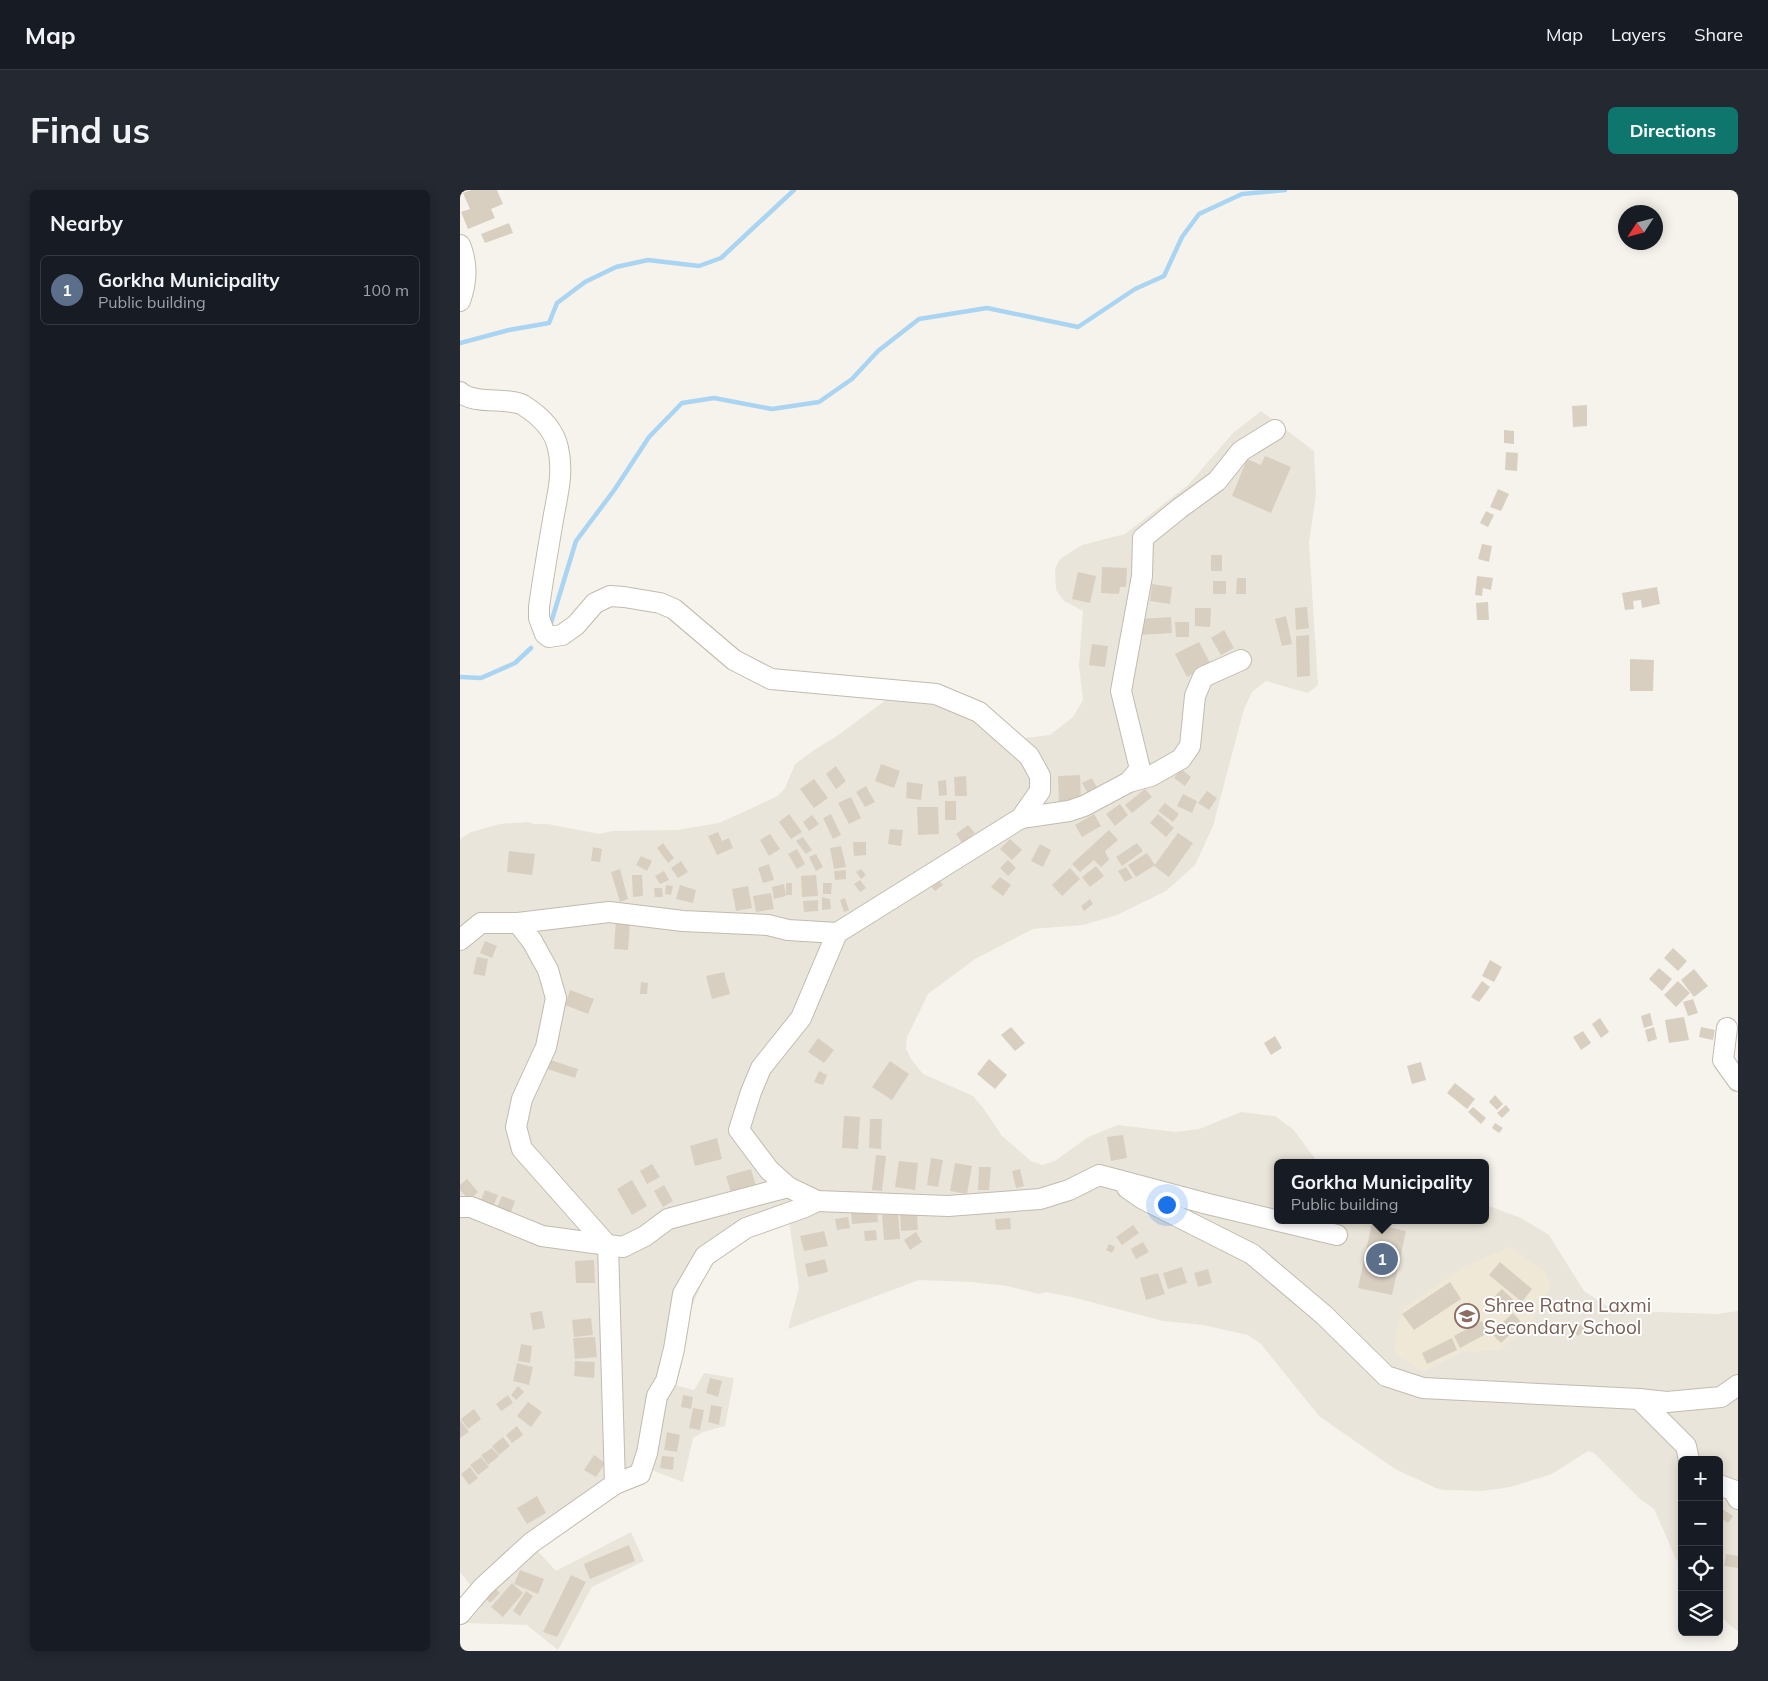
<!DOCTYPE html>
<html lang="en">
<head>
<meta charset="utf-8">
<style>
	:root { --surface:#171b24; --page:#242831; --text:#f1f3f6; --muted:#9ea1a6; --line:#363941; --accent:#0f766e }
	body { margin:0; font-family:Mulish,sans-serif; background:var(--page); color:var(--text) }
	.controls { position:absolute; right:15px; bottom:15px; display:grid; overflow:hidden; border-radius:8px; box-shadow:0 2px 12px #0003 }
	.controls button { width:45px; height:45px; display:grid; place-items:center; padding:0; border:0; border-bottom:1px solid var(--line); background:var(--surface); color:var(--text); font:25px sans-serif }
	.compass { position:absolute; left:1158px; top:15px; width:45px; height:45px; border-radius:50%; background:var(--surface); box-shadow:0 2px 12px #0003; rotate:234deg }
	.you { position:absolute; left:706px; top:1014px; width:18px; height:18px; margin:-12px; border:4px solid #fff; border-radius:50%; background:#1a73e8; box-shadow:0 0 0 8px #1a73e833 }
	.badge { display:grid; place-items:center; width:32px; height:32px; border-radius:50%; background:var(--accent); color:#fff; font-size:16px; font-weight:700 }
	.pin { position:absolute; translate:-50% -50%; border:2px solid #fff; box-shadow:0 1px 5px #0006 }
	.popup { position:absolute; left:814px; top:969px; width:215px; height:65px; box-sizing:border-box; display:grid; place-content:center; border-radius:8px; background:var(--surface); filter:drop-shadow(0 1px 4px #0005); font-size:16px; white-space:nowrap; color:var(--muted) }
	.popup b { font-size:19px; color:var(--text) }
	.popup::after { content:''; position:absolute; left:50%; top:100%; margin-left:-10px; border:10px solid transparent; border-top-color:var(--surface) }
	.list { margin:0; padding:0; list-style:none }
	h2 { display:flex; justify-content:space-between; align-items:center; height:65px; margin:0; padding:0 20px; font-size:21px }
	h2 small { font-size:16px; font-weight:400; color:var(--muted) }
	.list li { display:grid; grid-template-columns:32px 1fr auto; gap:15px; align-items:center; box-sizing:border-box; height:70px; margin:0 10px 10px; padding:0 10px; border:1px solid var(--line); border-radius:8px }
	.list b { display:block; font-size:19px; white-space:nowrap }
	.list p { margin:0; font-size:16px; white-space:nowrap; color:var(--muted) }
	.list em { font-size:16px; font-style:normal; color:var(--muted) }
	.icon { flex:none; width:28px; height:28px; fill:none; stroke:currentColor; stroke-width:2; stroke-linecap:round; stroke-linejoin:round }
	.map { position:relative; flex:none; width:1278px; height:1461px; overflow:hidden; border-radius:8px }
	header { display:flex; align-items:center; gap:30px; box-sizing:border-box; height:70px; padding:0 25px; background:var(--surface); border-bottom:1px solid var(--line) }
	header strong { font-size:24px }
	nav { display:flex; gap:28px; margin-inline-start:auto; font-size:18px }
	.intro { display:flex; align-items:center; justify-content:space-between; box-sizing:border-box; height:120px; padding:0 30px }
	h1 { margin:0; font-size:35px }
	.button { padding:12px 22px; border-radius:8px; background:var(--accent); color:#fff; font-size:18px; font-weight:700 }
	main { display:flex; gap:30px; padding:0 30px }
	aside { flex:1; background:var(--surface); border-radius:8px; box-shadow:0 2px 12px #0003 }
	.map>svg:first-child { display:block }
	.residential { fill:#eae5da }
	.education { fill:#efe8d6 }
	.lines { fill:none; stroke-linecap:round; stroke-linejoin:round }
	.stream { stroke:#a9d4f2; stroke-width:4.5 }
	.building { fill:#d8cfc1 }
	.minor-casing { stroke:#c2bbae; stroke-width:22 }
	.minor { stroke:#fff; stroke-width:20 }
	.labels { text-anchor:middle; stroke-width:4; stroke-linejoin:round; paint-order:stroke }
	.education-label { font-size:19px; fill:#785e54; stroke:#fff; text-anchor:start }
</style>
</head>
<body>
<header>
<strong>Map</strong>
<nav><a>Map</a><a>Layers</a><a>Share</a></nav>
</header>
<div class="intro"><h1>Find us</h1><a class="button">Directions</a></div>
<main>
<aside>
<h2>Nearby<small></small></h2>
<ul class="list">
<li><span class="badge" style="background:#5c6f8a">1</span><div><b>Gorkha Municipality</b><p>Public building</p></div><em>100 m</em></li>
</ul>
</aside>
<div class="map">
<svg width="1278" height="1461" viewBox="0 0 1278 1461">
	<rect width="100%" height="100%" fill="#f6f3ec"/>
	<path class="residential" d="M801,221L854,261L856,305L849,352L858,495L848,503L806,491L792,502L784,519L753,636L735,675L706,701L657,725L623,735L573,739L515,769L468,804L447,847L446,859L451,869L463,884L513,906L524,919L542,946L571,971L582,975L595,971L628,947L658,935L716,942L739,939L781,922L815,926L834,940L858,973H818V1030H1026V1015L1061,1028L1089,1045L1124,1101L1145,1115L1170,1121L1257,1124L1278,1121V1441L1267,1433L1259,1423V1270H1222V1376L1216,1369L1194,1319L1180,1309L1134,1263L1128,1261L1092,1284L1050,1297L1023,1301L983,1300L976,1298L935,1279L859,1226L801,1154L788,1145L743,1135L703,1131L612,1107L586,1102L579,1104L547,1096L511,1092L459,1090L328,1139L339,1098L329,1031H304L250,1074L230,1121L211,1194L234,1200L244,1183L274,1188L265,1236L243,1242L233,1248L223,1292L191,1280L75,1358L96,1381L171,1342L184,1371L132,1397L98,1460L67,1435L7,1433L21,1418L12,1397L0,1382V649L11,642L40,634L68,632L74,634H88L139,644L152,641L217,640L259,633L318,606L325,598L335,574L357,558L374,548L426,510L492,514L557,549L590,545L613,527L623,510L619,476L623,421L604,411L596,400L595,378L600,369L622,355L665,344L728,295L773,243Z"/>
	<path class="education" d="M1050,1057L1084,1080L1091,1096L1069,1135L1040,1160L1003,1162L963,1182L935,1164L936,1142L944,1117L1005,1076Z"/>
	<g class="lines">
		<g class="stream">
			<path d="M0,153L49,140L89,133L97,113L125,92L156,77L188,70L239,76L261,68L334,0"/>
			<path d="M90,436L116,351L155,299L189,247L222,213L254,208L312,219L359,212L392,189L418,161L459,129L527,118L618,137L675,99L704,86L722,47L739,24L782,4L825,0"/>
			<path d="M0,487L21,488L55,473L71,458"/>
		</g>
	</g>
	<g class="building">
		<path d="M11,0H37L43,14L31,19L35,28L8,39L1,22L10,19L3,3Z"/>
		<path d="M49,33L53,43L25,53L21,44Z"/>
		<path d="M1127,215V236L1113,237L1112,216Z"/>
		<path d="M1044,240L1054,241V254L1044,253Z"/>
		<path d="M1046,262L1058,263L1057,281L1045,280Z"/>
		<path d="M805,266L831,277L811,323L772,306L787,269L801,275Z"/>
		<path d="M1038,299L1049,304L1041,321L1030,317Z"/>
		<path d="M1026,321L1034,325L1028,337L1020,333Z"/>
		<path d="M1022,354L1032,356L1029,372L1018,369Z"/>
		<rect x="751" y="365" width="11" height="16"/>
		<path d="M642,377L667,378L666,397H660L659,404L641,403Z"/>
		<path d="M618,382L636,386L630,413L612,409Z"/>
		<path d="M1017,386L1033,388L1031,400L1023,398L1022,406L1015,405Z"/>
		<path d="M777,388H786V404H776Z"/>
		<rect x="753" y="391" width="13" height="13"/>
		<path d="M692,394L712,397L710,414L690,411Z"/>
		<path d="M1197,397L1200,414L1182,418L1181,410L1173,411L1174,419L1165,420L1162,403Z"/>
		<path d="M1028,412L1029,430H1017L1016,413Z"/>
		<path d="M847,417L849,438L836,440L835,418Z"/>
		<path d="M735,418H751L750,437L735,436Z"/>
		<path d="M826,426L832,454L822,456L815,429Z"/>
		<path d="M711,427L712,443L680,445L678,429Z"/>
		<path d="M715,432H729V447H716Z"/>
		<path d="M764,440L774,458L761,465L751,448Z"/>
		<path d="M849,445L850,486L837,487L836,446Z"/>
		<path d="M739,452L751,475L727,487L715,464Z"/>
		<path d="M632,454L648,456L645,477L629,475Z"/>
		<path d="M1170,469L1194,470L1193,501H1170Z"/>
		<path d="M421,574L440,581L434,598L415,591Z"/>
		<path d="M376,576L386,591L376,599L366,584Z"/>
		<path d="M721,579L731,587L725,596L714,588Z"/>
		<path d="M620,585L621,613L599,614L598,586Z"/>
		<path d="M506,586L507,606H495L494,587Z"/>
		<path d="M632,588L639,602L630,607L622,593Z"/>
		<path d="M354,589L368,608L354,618L340,599Z"/>
		<path d="M486,590L487,605L479,606L478,591Z"/>
		<path d="M447,592L463,594L461,610L446,608Z"/>
		<path d="M406,596L415,612L405,617L396,602Z"/>
		<path d="M685,599L692,607L672,623L665,615Z"/>
		<path d="M747,601L757,608L749,620L738,613Z"/>
		<path d="M723,604L737,611L732,623L717,616Z"/>
		<path d="M391,607L401,628L389,634L378,613Z"/>
		<rect x="485" y="611" width="11" height="19"/>
		<path d="M705,613L719,624L713,632L698,621Z"/>
		<path d="M660,614L668,625L655,636L646,624Z"/>
		<path d="M457,617H478L479,644L458,645Z"/>
		<path d="M329,624L342,642L331,649L319,632Z"/>
		<path d="M371,624L381,645L373,649L363,628Z"/>
		<path d="M634,624L641,636L622,647L615,635Z"/>
		<path d="M698,624L714,638L706,647L690,633Z"/>
		<path d="M352,625L359,634L349,641L343,632Z"/>
		<path d="M508,635L515,643L502,653L496,644Z"/>
		<path d="M430,639L443,640L441,656L428,654Z"/>
		<path d="M649,640L658,650L645,661L649,670L641,677L634,670L620,682L612,674Z"/>
		<path d="M258,642L262,651L269,648L273,658L257,665L248,646Z"/>
		<path d="M718,643L733,653L709,687L694,676Z"/>
		<path d="M310,644L320,659L309,666L300,650Z"/>
		<path d="M343,647L352,660L346,664L336,651Z"/>
		<path d="M550,649L562,660L552,670L540,659Z"/>
		<path d="M393,652H406V665L394,666Z"/>
		<path d="M203,653L214,668L208,673L197,658Z"/>
		<path d="M677,653L683,661L662,676L656,667Z"/>
		<path d="M580,654L591,660L583,677L571,671Z"/>
		<path d="M381,656L386,677L374,679L370,658Z"/>
		<path d="M133,657L142,659L140,672L131,671Z"/>
		<path d="M337,659L345,674L337,679L328,664Z"/>
		<path d="M49,661L75,664L72,685L47,682Z"/>
		<path d="M687,663L695,675L676,687L668,675Z"/>
		<path d="M356,664L363,677L356,681L349,667Z"/>
		<path d="M181,666L192,671L187,681L176,675Z"/>
		<path d="M548,670L556,678L548,686L540,678Z"/>
		<path d="M221,671L228,682L218,688L211,678Z"/>
		<path d="M309,674L314,690L303,693L298,678Z"/>
		<path d="M636,676L644,686L630,697L622,687Z"/>
		<path d="M666,677L673,688L665,692L658,681Z"/>
		<path d="M610,678L620,689L602,706L592,695Z"/>
		<path d="M160,679L168,709L160,712L151,682Z"/>
		<path d="M401,679L406,685L401,689L396,682Z"/>
		<path d="M386,680V689L375,690L374,681Z"/>
		<path d="M204,681L209,690L200,694L195,686Z"/>
		<path d="M172,685H182L183,706L173,707Z"/>
		<path d="M356,685L358,706L342,707L341,686Z"/>
		<path d="M476,687L483,695L475,701L468,693Z"/>
		<path d="M540,687L551,695L543,706L531,697Z"/>
		<path d="M400,690L406,698L400,702L394,694Z"/>
		<rect x="326" y="693" width="6" height="12"/>
		<path d="M363,693H372L371,704H363Z"/>
		<path d="M324,694L326,706L314,709L312,697Z"/>
		<path d="M206,695L213,696L211,705L205,704Z"/>
		<path d="M220,695L236,700L233,713L216,709Z"/>
		<path d="M288,696L292,718L276,721L272,699Z"/>
		<path d="M194,698H202L203,707H195Z"/>
		<path d="M311,703L314,719L296,722L293,706Z"/>
		<path d="M362,707L370,709L371,719L362,720Z"/>
		<path d="M385,708L389,720L384,722L380,710Z"/>
		<path d="M630,709L633,714L624,721L621,716Z"/>
		<path d="M358,710V721L344,722L343,711Z"/>
		<path d="M156,730L170,731L168,760L154,759Z"/>
		<path d="M25,751L37,756L32,768L20,763Z"/>
		<path d="M1213,758L1227,771L1218,781L1204,768Z"/>
		<path d="M17,767L28,769L25,786L13,784Z"/>
		<path d="M1030,770L1042,777L1034,792L1022,786Z"/>
		<path d="M1199,778L1212,789L1202,801L1189,789Z"/>
		<path d="M1234,779L1248,796L1234,807L1221,790Z"/>
		<path d="M264,782L270,804L252,809L246,786Z"/>
		<path d="M1022,791L1030,797L1019,812L1011,807Z"/>
		<path d="M1218,791L1230,803L1216,817L1204,805Z"/>
		<path d="M181,792L188,793L187,804H180Z"/>
		<path d="M110,800L134,809L128,824L105,815Z"/>
		<path d="M1233,809L1238,823L1228,826L1223,812Z"/>
		<path d="M1190,823L1193,835L1184,838L1181,826Z"/>
		<path d="M1224,827L1229,850L1209,853L1205,830Z"/>
		<path d="M1140,828L1149,842L1141,848L1132,834Z"/>
		<path d="M551,837L565,853L555,861L541,845Z"/>
		<path d="M1194,837L1197,849L1188,852L1185,840Z"/>
		<path d="M1241,837L1255,840L1253,850L1239,847Z"/>
		<path d="M1123,841L1131,853L1121,860L1113,847Z"/>
		<path d="M815,846L822,858L811,865L804,853Z"/>
		<path d="M358,848L374,860L364,873L348,862Z"/>
		<path d="M87,869L118,879L115,888L84,878Z"/>
		<path d="M529,869L547,885L535,899L517,884Z"/>
		<path d="M430,871L449,884L432,910L412,897Z"/>
		<path d="M961,872L966,890L952,894L947,876Z"/>
		<path d="M359,881L367,885L363,895L354,892Z"/>
		<path d="M995,893L1015,909L1007,919L987,903Z"/>
		<path d="M1035,905L1043,914L1037,920L1029,912Z"/>
		<path d="M1046,915L1050,920L1042,928L1037,923Z"/>
		<path d="M1013,917L1026,928L1021,934L1008,922Z"/>
		<path d="M384,926L400,927L398,959L382,958Z"/>
		<path d="M410,929H422L421,959L409,958Z"/>
		<path d="M1035,933L1043,938L1039,943L1032,938Z"/>
		<path d="M663,945L667,968L651,971L647,947Z"/>
		<path d="M257,948L262,969L235,976L230,956Z"/>
		<path d="M416,965L426,966L422,1001L412,1000Z"/>
		<path d="M471,968L483,970L478,997L467,995Z"/>
		<path d="M439,971L458,973L455,1000L435,997Z"/>
		<path d="M495,973L512,976L507,1004L490,1001Z"/>
		<path d="M192,974L200,987L187,994L180,981Z"/>
		<path d="M519,977H531L529,1000H518Z"/>
		<path d="M291,979L296,996L271,1003L266,986Z"/>
		<path d="M560,979L564,996L556,998L552,981Z"/>
		<path d="M7,989L18,1002L9,1010L0,1000V995Z"/>
		<path d="M172,990L187,1016L172,1025L157,999Z"/>
		<path d="M204,995L213,1011L203,1017L194,1001Z"/>
		<path d="M25,1000L38,1005L33,1017L20,1012Z"/>
		<path d="M42,1006L55,1011L50,1025L36,1020Z"/>
		<path d="M417,1020L418,1032L392,1034L391,1022Z"/>
		<path d="M438,1023L440,1049L424,1050L422,1025Z"/>
		<path d="M457,1023L458,1040L441,1041L440,1024Z"/>
		<path d="M388,1027L390,1038L377,1040L375,1029Z"/>
		<path d="M550,1028L551,1039L536,1040L535,1029Z"/>
		<path d="M912,1033L946,1041L932,1105L898,1098Z"/>
		<path d="M673,1035L679,1043L662,1055L656,1047Z"/>
		<path d="M416,1040L417,1050L405,1051L404,1041Z"/>
		<path d="M364,1041L368,1056L344,1061L340,1046Z"/>
		<path d="M456,1042L462,1052L450,1060L444,1050Z"/>
		<path d="M683,1052L689,1062L676,1069L671,1059Z"/>
		<path d="M649,1054L655,1057L652,1063L646,1060Z"/>
		<path d="M365,1069L368,1082L348,1087L345,1074Z"/>
		<path d="M134,1070L135,1093H116L115,1071Z"/>
		<path d="M1040,1072L1072,1099L1062,1112L1029,1085Z"/>
		<path d="M722,1077L727,1093L708,1099L703,1083Z"/>
		<path d="M748,1079L752,1093L738,1097L734,1083Z"/>
		<path d="M698,1083L705,1104L686,1110L680,1088Z"/>
		<path d="M990,1092L1001,1109L954,1140L942,1124Z"/>
		<path d="M1042,1099L1056,1112L1048,1121L1033,1108Z"/>
		<path d="M82,1121L85,1138L73,1140L70,1123Z"/>
		<path d="M1053,1123L1062,1133L1041,1153L1031,1143Z"/>
		<path d="M131,1128L133,1145L114,1147L112,1130Z"/>
		<path d="M1022,1131L1028,1143L1000,1158L994,1146Z"/>
		<path d="M1118,1133L1125,1139L1118,1146L1112,1141Z"/>
		<path d="M135,1147L137,1167L115,1169L113,1148Z"/>
		<path d="M992,1148L997,1160L967,1174L962,1163Z"/>
		<path d="M61,1154L72,1156L70,1173L58,1171Z"/>
		<path d="M115,1171L135,1172L134,1188L114,1186Z"/>
		<path d="M57,1173L73,1177L69,1195L53,1191Z"/>
		<path d="M250,1188L262,1191L258,1207L246,1203Z"/>
		<path d="M58,1196L64,1202L56,1210L51,1205Z"/>
		<path d="M48,1205L53,1213L41,1221L36,1214Z"/>
		<path d="M223,1205L233,1207L231,1219L221,1217Z"/>
		<path d="M68,1212L82,1222L71,1237L57,1226Z"/>
		<path d="M251,1215L262,1217L259,1235L248,1232Z"/>
		<path d="M233,1218L244,1220L240,1240L229,1238Z"/>
		<path d="M14,1219L21,1229L8,1239L1,1229Z"/>
		<path d="M0,1230L9,1242L0,1248Z"/>
		<path d="M57,1236L63,1245L52,1253L46,1245Z"/>
		<path d="M207,1242L220,1245L217,1262L204,1260Z"/>
		<path d="M43,1247L50,1256L39,1265L32,1256Z"/>
		<path d="M32,1258L39,1266L28,1275L21,1265Z"/>
		<path d="M134,1265L145,1273L136,1287L124,1280Z"/>
		<path d="M202,1266L214,1267L213,1280L200,1278Z"/>
		<path d="M21,1267L29,1277L18,1285L10,1275Z"/>
		<path d="M10,1277L18,1288L9,1295L1,1284Z"/>
		<path d="M77,1306L86,1323L67,1334L57,1318Z"/>
		<path d="M1262,1319L1273,1326L1268,1333L1259,1327V1323Z"/>
		<path d="M169,1355L175,1371L130,1389L124,1374Z"/>
		<path d="M1266,1364L1278,1366V1378L1264,1376Z"/>
		<path d="M60,1380L84,1389L78,1404L54,1394Z"/>
		<path d="M111,1385L126,1392L97,1447L83,1442Z"/>
		<path d="M52,1393L63,1403L43,1427L31,1417Z"/>
		<path d="M33,1396L40,1403L30,1413L24,1407Z"/>
		<path d="M66,1401L73,1406L60,1426L53,1421Z"/>
	</g>
	<g class="lines">
		<defs>
			<g id="minor">
				<path d="M0,55C8,74 7,92 0,111"/>
				<path d="M0,202C13,215 48,207 63,215C79,225 94,239 98,258C104,283 97,306 93,330C88,359 83,388 79,417V428L85,444L89,447L102,445L116,435L135,413L150,406L164,407L200,413L214,419L274,470L311,489L476,504L519,522L569,566L580,586V601L561,628L377,743L341,828L301,878L291,902L279,940L309,980L328,997L357,1011L488,1016L580,1009L609,1000L639,985L748,1014L877,1045"/>
				<path d="M669,592L680,579L661,501L682,386L683,348L720,318L757,291L781,261L815,240"/>
				<path d="M561,628L609,621L624,616L669,592L691,586L721,569L730,556L735,506L743,487L781,470"/>
				<path d="M58,733L149,722L223,731L308,735L328,740L377,743"/>
				<path d="M0,750L21,733H58L72,751L88,780L96,808L86,857L62,909L56,937L62,959L148,1056L155,1294L71,1353L23,1397L0,1424"/>
				<path d="M1267,838L1263,870L1278,891"/>
				<path d="M667,998L683,1009L792,1064L864,1125L926,1186L963,1198L1179,1209L1207,1212L1261,1207L1278,1195"/>
				<path d="M0,1017H11L82,1046L163,1057L185,1046L208,1029L328,997"/>
				<path d="M1179,1209L1226,1256L1229,1270"/>
				<path d="M155,1294L180,1284L187,1263L197,1206L206,1191L214,1159L223,1104L245,1066L286,1038L345,1017L357,1011"/>
				<path d="M1259,1295L1273,1300L1278,1309"/>
			</g>
		</defs>
		<use href="#minor" class="minor-casing"/>
		<use href="#minor" class="minor"/>
	</g>
	<defs>
		<symbol id="school-ring" viewBox="-11 -11 22 22"><circle r="9.5" fill="#fff" stroke="#8d6e63" stroke-width="1.5"/><path d="M0-5L7-2L0 1L-7-2ZM-4 1L0 2.5L4 1V4Q0 6-4 4Z" fill="#8d6e63"/></symbol>
	</defs>
	<g fill-rule="evenodd">
		<use href="#school-ring" x="993" y="1112" width="28" height="28"/>
	</g>
	<g class="labels">
		<g class="education-label">
			<text x="1024" y="1122">Shree Ratna Laxmi<tspan x="1024" dy="22">Secondary School</tspan></text>
		</g>
	</g>
</svg>
<div class="controls">
<button>+</button>
<button>−</button>
<button><svg class="icon" aria-label="locate" viewBox="0 0 24 24"><circle cx="12" cy="12" r="6"/><path d="M12 2v4M12 18v4M2 12h4M18 12h4"/></svg></button>
<button><svg class="icon" aria-label="layers" viewBox="0 0 24 24"><path d="M12 4l9 5-9 5-9-5zM3 14l9 5 9-5"/></svg></button>
</div>
<svg class="compass" viewBox="-18 -18 36 36"><path d="M0-13l5 13h-10z" fill="#e53935"/><path d="M0 13l5-13h-10z" fill="#9ea1a6"/></svg>
<div class="you"></div>
<div class="pin badge" style="left:922px;top:1069px;background:#5c6f8a">1</div>
<div class="popup"><b>Gorkha Municipality</b>Public building</div>
</div>
</main>
</body>
</html>
